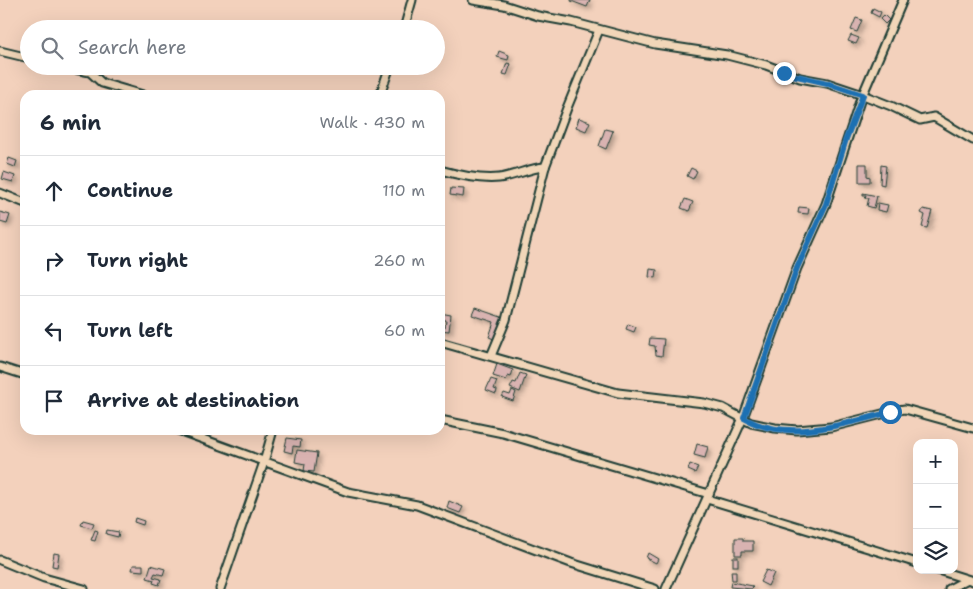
<!DOCTYPE html>
<html lang="en">
<head>
<meta charset="utf-8">
<style>
	:root { --surface:#fff; --page:#f2f2f3; --text:#1f2937; --muted:#747a83; --line:#e0e1e3 }
	body { margin:0; font-family:"Shantell Sans",sans-serif; background:var(--page); color:var(--text) }
	.controls { position:absolute; right:15px; bottom:15px; display:grid; overflow:hidden; border-radius:10px; box-shadow:0 5px 20px #0002 }
	.controls button { width:45px; height:45px; display:grid; place-items:center; padding:0; border:0; border-bottom:1px solid var(--line); background:var(--surface); color:var(--text); font:25px sans-serif }
	.stop { position:absolute; width:15px; height:15px; margin:-11px; border:4px solid #1f6fb2; border-radius:50%; background:#fff }
	.stop.end { background:#1f6fb2; border-color:#fff; box-shadow:0 1px 5px #0008 }
	.list { margin:0; padding:0; list-style:none }
	h2 { display:flex; justify-content:space-between; align-items:center; height:65px; margin:0; padding:0 20px; font-size:21px }
	h2 small { font-size:16px; font-weight:400; color:var(--muted) }
	.list li { display:grid; grid-template-columns:32px 1fr auto; gap:15px; align-items:center; box-sizing:border-box; height:70px; padding:0 20px; border-top:1px solid var(--line) }
	.list b { display:block; font-size:19px; white-space:nowrap }
	.list em { font-size:16px; font-style:normal; color:var(--muted) }
	.icon { flex:none; width:28px; height:28px; fill:none; stroke:currentColor; stroke-width:2; stroke-linecap:round; stroke-linejoin:round }
	.map { position:relative; flex:none; width:973px; height:589px; overflow:hidden }
	.search { position:absolute; background:var(--surface); box-shadow:0 5px 20px #0002; left:20px; top:20px; width:425px; height:55px; display:flex; align-items:center; gap:12px; box-sizing:border-box; padding:0 18px; border-radius:28px; color:var(--muted); font-size:19px }
	.panel { position:absolute; background:var(--surface); box-shadow:0 5px 20px #0002; left:20px; top:90px; width:425px; height:345px; border-radius:15px }
	.map>svg:first-child { display:block }
	.building { fill:#d9b3b1; stroke:#1f3d34; filter:url(#shadow) }
	.lines { fill:none; stroke-linecap:round; stroke-linejoin:round }
	.minor-casing { stroke:#1f3d34; stroke-width:11 }
	.minor { stroke:#f1d6b8; stroke-width:7 }
	.route { stroke:#1f6fb2; stroke-width:6 }
</style>
</head>
<body>
<div class="map">
<svg width="973" height="589" viewBox="0 0 973 589">
	<defs>
		<filter id="shadow"><feDropShadow dx="3" dy="3" stdDeviation="2.5" flood-color="#0004"/></filter>
	</defs>
	<rect width="100%" height="100%" fill="#f3d1bc"/>
	<filter id="ink" filterUnits="userSpaceOnUse"><feTurbulence type="fractalNoise" baseFrequency=".02" numOctaves="2"/><feDisplacementMap in="SourceGraphic" scale="10" xChannelSelector="R" yChannelSelector="G"/><feConvolveMatrix kernelMatrix="1 2 1 2 8 2 1 2 1" color-interpolation-filters="sRGB"/></filter>
	<g filter="url(#ink)">
		<g class="building">
			<path d="M571,0H590L587,7L571,1Z"/>
			<path d="M873,8L881,12L879,17L871,13Z"/>
			<path d="M884,15L889,20L885,24L880,19Z"/>
			<path d="M856,18L862,20L857,32L851,30Z"/>
			<path d="M851,35L859,38L856,44L848,41Z"/>
			<path d="M499,51L509,55L508,60L497,57Z"/>
			<path d="M507,63L511,64L507,75L503,74Z"/>
			<path d="M579,118L590,122L586,131L576,127Z"/>
			<path d="M605,129L613,131L606,149L599,146Z"/>
			<path d="M9,158L17,161L15,167L7,164Z"/>
			<path d="M859,164H867V176L870,177V182H859Z"/>
			<path d="M881,165L886,166L884,185L880,184Z"/>
			<path d="M691,168L697,171L693,179L687,176Z"/>
			<path d="M4,172L15,176L13,182L2,179Z"/>
			<path d="M451,188L464,189L463,197L450,195Z"/>
			<path d="M863,193L877,196L874,208L867,206L869,198H865L866,195H863Z"/>
			<path d="M685,199L693,202L689,211L681,208Z"/>
			<path d="M878,203L888,205L886,212L877,210Z"/>
			<path d="M799,207L809,208L808,214L798,213Z"/>
			<path d="M923,209L932,211L927,228L922,227L925,215L921,213Z"/>
			<path d="M0,212L10,215L7,224L0,222Z"/>
			<path d="M650,269L657,270L656,278L649,277Z"/>
			<path d="M475,308L504,318L496,340L489,337L494,322L472,315Z"/>
			<path d="M440,313L451,315L449,331L440,330V326L445,327L446,320L440,319Z"/>
			<path d="M628,324L636,327L634,332L626,329Z"/>
			<path d="M650,338L664,339L662,356L656,355L655,346L649,345Z"/>
			<path d="M497,364L513,370L511,377L508,376L506,380L493,376Z"/>
			<path d="M520,373L526,375L520,392L510,388L513,382L516,383Z"/>
			<path d="M491,379L497,381L494,389L497,390L496,394L486,390Z"/>
			<path d="M512,390L516,392L513,401L502,397L504,393L510,395Z"/>
			<path d="M287,438L301,440L300,447L293,446L292,453L284,451Z"/>
			<path d="M697,444L708,447L705,458L694,455Z"/>
			<path d="M297,450L317,453L314,472L304,471L305,464L295,462Z"/>
			<path d="M690,464L698,467L695,473L688,470Z"/>
			<path d="M449,501L463,507L460,513L447,508Z"/>
			<path d="M135,518L144,521L143,525L134,522Z"/>
			<path d="M83,520L94,523L92,528L81,525Z"/>
			<path d="M95,530L98,531L95,541L91,540Z"/>
			<path d="M107,530L119,532L118,537L106,534Z"/>
			<path d="M735,538H743V541H753V551H742V555H735Z"/>
			<path d="M54,553L59,554L57,567L52,566Z"/>
			<path d="M648,553L658,559L656,563L646,558Z"/>
			<rect x="733" y="557" width="5" height="9"/>
			<path d="M133,565H143V571L132,570Z"/>
			<path d="M151,565L165,569L163,575L155,573L153,577L161,579L159,585L153,583L154,580L147,578Z"/>
			<path d="M766,570L774,573L768,586L760,582Z"/>
			<path d="M731,571H736V580H732Z"/>
			<path d="M731,582L753,586L752,589L730,587Z"/>
		</g>
		<g class="lines">
			<defs>
				<g id="minor">
					<path d="M473,0L504,5L538,16L571,22L655,44L727,55L766,65L800,78L827,83L863,95L891,106L920,120L934,117L973,140"/>
					<path d="M404,29L412,0"/>
					<path d="M0,51L29,58"/>
					<path d="M59,66L90,72L102,83L143,95"/>
					<path d="M380,95L390,66"/>
					<path d="M440,170C458,175 480,180 499,178C515,176 529,168 545,167"/>
					<path d="M0,193L25,203"/>
					<path d="M440,342L618,393L704,403L723,408L751,423L775,428L797,430L831,427L898,410L905,409L973,428"/>
					<path d="M491,356L506,320L545,167L567,108L599,30"/>
					<path d="M0,367L25,375"/>
					<path d="M440,420L503,433L709,494"/>
					<path d="M178,430L348,492L417,505L571,563L655,589"/>
					<path d="M707,499L917,563"/>
					<path d="M0,560L44,578L84,589"/>
					<path d="M938,570L973,581"/>
					<path d="M220,589L264,462L273,430"/>
					<path d="M666,589L743,418L797,268L826,204L860,101L903,0"/>
					<path d="M949,589L966,580"/>
				</g>
			</defs>
			<use href="#minor" class="minor-casing"/>
			<use href="#minor" class="minor"/>
		</g>
	</g>
	<g class="lines" filter="url(#ink)">
		<path class="route" d="M784,73L827,83L863,95L846,139L826,204L797,268L744,418C786,443 846,424 890,412"/>
	</g>
</svg>
<div class="controls">
<button>+</button>
<button>−</button>
<button><svg class="icon" aria-label="layers" viewBox="0 0 24 24"><path d="M12 4l9 5-9 5-9-5zM3 14l9 5 9-5"/></svg></button>
</div>
<div class="stop" style="left:890px;top:412px"></div>
<div class="stop end" style="left:784px;top:73px"></div>
<div class="search"><svg class="icon" aria-label="search" viewBox="0 0 24 24"><circle cx="10" cy="10" r="6"/><path d="M15 15l6 6"/></svg>Search here</div>
<section class="panel">
<h2>6 min<small>Walk · 430 m</small></h2>
<ul class="list">
<li><svg class="icon" aria-label="ahead" viewBox="0 0 24 24"><path d="M12 20V5M6 11l6-6 6 6"/></svg><div><b>Continue</b></div><em>110 m</em></li>
<li><svg class="icon" aria-label="right" viewBox="0 0 24 24"><path d="M7 20v-9h11M14 6l5 5-5 5"/></svg><div><b>Turn right</b></div><em>260 m</em></li>
<li><svg class="icon" aria-label="left" viewBox="0 0 24 24"><path d="M17 20v-9H6M10 6l-5 5 5 5"/></svg><div><b>Turn left</b></div><em>60 m</em></li>
<li><svg class="icon" aria-label="arrive" viewBox="0 0 24 24"><path d="M6 21V4h12l-3 4 3 4H6"/></svg><div><b>Arrive at destination</b></div></li>
</ul>
</section>
</div>
</body>
</html>
